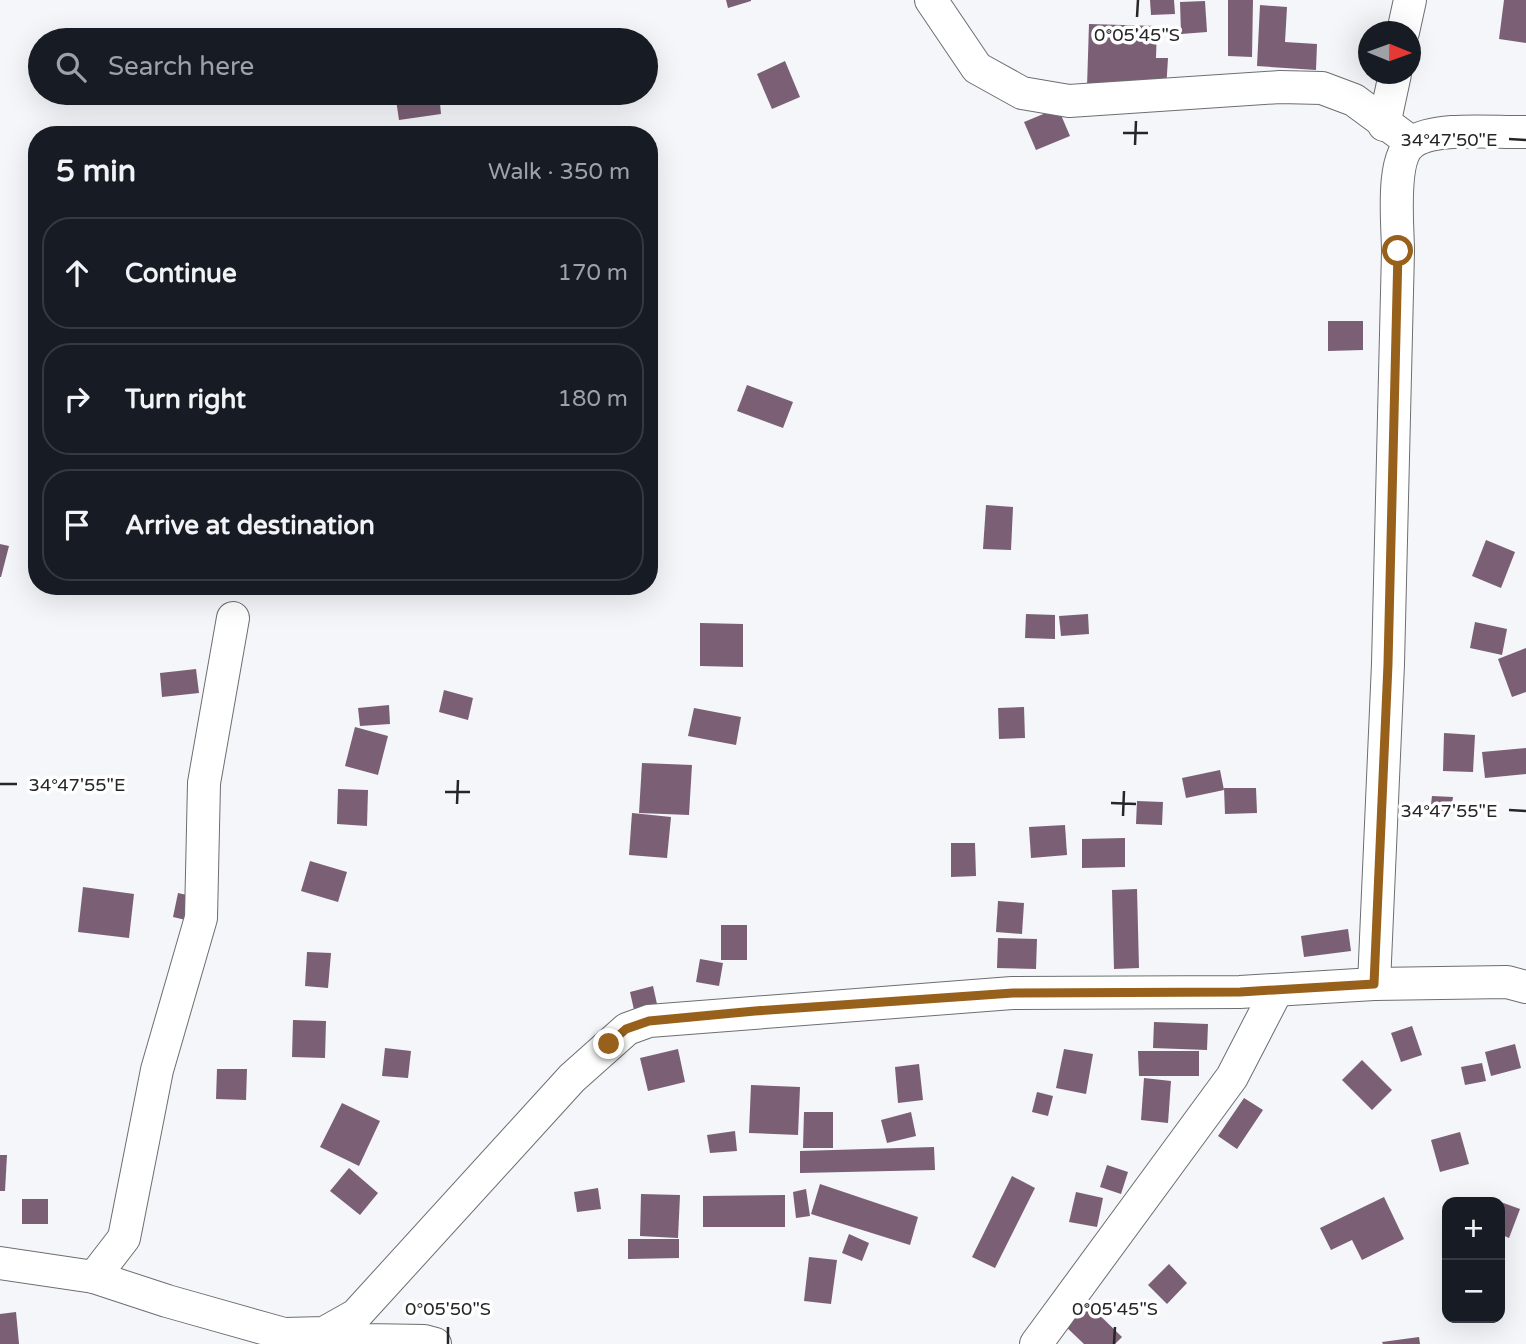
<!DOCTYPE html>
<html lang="en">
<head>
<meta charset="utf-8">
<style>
	:root { --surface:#171b24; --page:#242831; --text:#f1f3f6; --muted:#9ea1a6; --line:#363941 }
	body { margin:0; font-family:"Varela Round",sans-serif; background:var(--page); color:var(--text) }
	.controls { position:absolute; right:21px; bottom:21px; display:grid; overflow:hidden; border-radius:14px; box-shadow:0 7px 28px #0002 }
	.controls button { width:63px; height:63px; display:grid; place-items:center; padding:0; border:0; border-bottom:2px solid var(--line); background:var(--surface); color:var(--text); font:35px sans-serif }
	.compass { position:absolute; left:1358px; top:21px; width:63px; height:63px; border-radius:50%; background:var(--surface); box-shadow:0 7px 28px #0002; rotate:91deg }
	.stop { position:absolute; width:21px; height:21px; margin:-16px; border:5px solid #98611b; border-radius:50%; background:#fff }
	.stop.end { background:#98611b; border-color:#fff; box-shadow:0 2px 7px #0008 }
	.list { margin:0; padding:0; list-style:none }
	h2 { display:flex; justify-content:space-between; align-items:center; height:91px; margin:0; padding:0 28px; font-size:30px }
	h2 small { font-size:23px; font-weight:400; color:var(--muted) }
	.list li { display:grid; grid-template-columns:46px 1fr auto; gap:21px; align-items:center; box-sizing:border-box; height:112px; margin:0 14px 14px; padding:0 14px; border:2px solid var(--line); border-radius:28px }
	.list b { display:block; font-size:26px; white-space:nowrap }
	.list em { font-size:23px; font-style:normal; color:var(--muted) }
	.icon { flex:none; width:38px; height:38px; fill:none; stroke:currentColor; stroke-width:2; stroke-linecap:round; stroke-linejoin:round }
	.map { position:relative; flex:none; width:1526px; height:1344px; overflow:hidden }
	.search { position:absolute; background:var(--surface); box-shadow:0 7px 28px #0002; left:28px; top:28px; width:630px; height:77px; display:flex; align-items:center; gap:18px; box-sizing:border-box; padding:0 24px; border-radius:38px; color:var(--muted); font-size:26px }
	.panel { position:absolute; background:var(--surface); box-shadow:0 7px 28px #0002; left:28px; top:126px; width:630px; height:469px; border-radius:28px }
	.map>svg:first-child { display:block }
	.building { fill:#7a5f75 }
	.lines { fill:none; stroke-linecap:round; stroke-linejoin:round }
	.street-casing { stroke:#6d6e71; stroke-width:34 }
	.street { stroke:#fff; stroke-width:32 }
	.route { stroke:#98611b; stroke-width:9 }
	.ticks { fill:none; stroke:#262627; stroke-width:2.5 }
	.ticks-label { font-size:18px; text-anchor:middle; fill:#262627; stroke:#fff; stroke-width:7; stroke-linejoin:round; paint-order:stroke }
</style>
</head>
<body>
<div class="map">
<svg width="1526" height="1344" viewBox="0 0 1526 1344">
	<rect width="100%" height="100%" fill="#f4f6f9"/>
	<g class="building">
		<path d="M726,0H751V1L728,8Z"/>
		<path d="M1150,0H1174L1175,14L1151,15Z"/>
		<path d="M1228,0H1253L1252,57L1228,56Z"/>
		<path d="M1504,0H1526V43L1499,39Z"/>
		<path d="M1205,1L1207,32L1181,34L1180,2Z"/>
		<path d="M1260,5L1287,7L1285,42L1317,44L1316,70L1257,66Z"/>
		<path d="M1089,24L1157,26L1156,58H1168L1166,90L1087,87Z"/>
		<path d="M785,61L800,97L772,109L757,74Z"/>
		<path d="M148,93H175L171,104L147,96Z"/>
		<path d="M395,93H439L441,114L399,120Z"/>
		<path d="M1058,108L1070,136L1036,150L1024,122Z"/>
		<path d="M1328,321H1363V350L1328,351Z"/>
		<path d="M747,385L793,402L783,428L737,411Z"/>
		<path d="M986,505L1013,507L1011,550L983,549Z"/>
		<path d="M1486,540L1515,552L1501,588L1472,576Z"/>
		<path d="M0,544L9,546L1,577H0Z"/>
		<path d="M1026,614L1055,615V639L1025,638Z"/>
		<path d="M1088,614L1089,634L1061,636L1059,616Z"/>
		<path d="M1475,622L1507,629L1502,655L1470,648Z"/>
		<path d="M700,623L743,624V667L700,666Z"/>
		<path d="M1526,648V692L1512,697L1498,659Z"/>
		<path d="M196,669L199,693L162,697L160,673Z"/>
		<path d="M444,690L473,698L468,720L439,712Z"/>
		<path d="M389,705L390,724L360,726L358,708Z"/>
		<path d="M1024,707L1025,738L999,739L998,708Z"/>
		<path d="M694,708L741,717L736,745L688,736Z"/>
		<path d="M355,727L388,736L378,775L345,766Z"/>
		<path d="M1444,733L1475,735L1473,772L1443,771Z"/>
		<path d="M1526,748V774L1485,778L1482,752Z"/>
		<path d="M642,763L692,765L689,815L639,813Z"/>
		<path d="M1220,770L1224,790L1186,798L1182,778Z"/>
		<path d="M1224,788H1256L1257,813L1225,814Z"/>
		<path d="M338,789L368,790L367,826L337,824Z"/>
		<path d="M1432,796L1453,797L1451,814L1430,813Z"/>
		<path d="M1137,801L1163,802L1162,825L1136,824Z"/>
		<path d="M632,813L671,817L667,858L629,855Z"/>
		<path d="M1065,825L1067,855L1031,858L1029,827Z"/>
		<path d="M1125,838V867L1082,868V839Z"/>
		<path d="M951,843H975L976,876L951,877Z"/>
		<path d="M310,861L347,872L338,902L301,891Z"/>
		<path d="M83,887L134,894L129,938L78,932Z"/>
		<path d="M1137,889L1139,968L1114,969L1112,890Z"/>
		<path d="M178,893L196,897L190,921L173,917Z"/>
		<path d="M998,901L1024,903L1022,934L996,932Z"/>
		<rect x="721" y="925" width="26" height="35"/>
		<path d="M1348,929L1351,951L1304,957L1301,936Z"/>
		<path d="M998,938L1037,939L1036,969L997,968Z"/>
		<path d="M307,952L331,953L328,988L305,986Z"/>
		<path d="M700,959L723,963L719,986L696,982Z"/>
		<path d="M653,986L657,1004L634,1010L630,992Z"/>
		<path d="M293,1020L326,1021L325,1058L292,1057Z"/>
		<path d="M1154,1022L1208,1024L1207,1050L1153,1048Z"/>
		<path d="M1412,1026L1422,1055L1401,1062L1391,1033Z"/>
		<path d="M1515,1044L1521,1068L1491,1076L1485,1052Z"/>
		<path d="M385,1048L411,1051L408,1078L382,1076Z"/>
		<path d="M678,1049L685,1082L648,1091L640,1058Z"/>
		<path d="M1064,1049L1093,1054L1086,1094L1056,1088Z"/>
		<path d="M1138,1051H1199V1076H1139Z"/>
		<path d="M1362,1060L1392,1090L1372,1110L1342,1080Z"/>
		<path d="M1482,1063L1486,1081L1465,1085L1461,1067Z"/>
		<path d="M919,1064L923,1100L898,1103L895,1067Z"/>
		<path d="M217,1069H247L246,1100L216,1099Z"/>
		<path d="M1144,1078L1171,1081L1168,1123L1141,1120Z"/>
		<path d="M751,1085L800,1087L798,1135L749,1133Z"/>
		<path d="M1037,1092L1053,1096L1048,1116L1032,1112Z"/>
		<path d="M1244,1098L1263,1110L1237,1149L1218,1136Z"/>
		<path d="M342,1103L380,1121L359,1166L320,1147Z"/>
		<path d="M804,1112H833V1148H803Z"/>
		<path d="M911,1112L916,1136L887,1143L881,1120Z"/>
		<path d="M735,1131L737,1151L710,1153L707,1135Z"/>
		<path d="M1460,1132L1469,1164L1440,1172L1431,1140Z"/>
		<path d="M934,1147L935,1170L800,1173V1151Z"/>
		<path d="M0,1155H7L5,1191H0Z"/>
		<path d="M1107,1165L1128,1172L1121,1194L1100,1187Z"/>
		<path d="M349,1168L378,1193L360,1215L330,1191Z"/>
		<path d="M1012,1176L1035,1188L995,1268L972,1257Z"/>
		<path d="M820,1184L918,1217L910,1245L811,1214Z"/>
		<path d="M598,1188L601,1209L577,1212L574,1192Z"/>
		<path d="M806,1189L810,1216L796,1218L793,1192Z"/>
		<path d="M1076,1192L1103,1198L1097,1227L1069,1222Z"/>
		<path d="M641,1194L680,1195L678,1238L640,1236Z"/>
		<path d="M785,1195V1227H703V1196Z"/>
		<path d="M1384,1197L1404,1239L1362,1260L1352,1240L1331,1250L1320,1228Z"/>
		<path d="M1487,1197L1520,1209L1509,1238L1500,1234V1202H1485Z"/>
		<rect x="22" y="1199" width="26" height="25"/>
		<path d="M849,1234L869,1243L862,1261L842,1253Z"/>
		<path d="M628,1239H679V1258L628,1259Z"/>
		<path d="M809,1257L837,1260L831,1304L804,1301Z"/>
		<path d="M1169,1264L1187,1283L1167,1304L1148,1285Z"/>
		<path d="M1084,1300L1122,1337L1115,1344H1084L1062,1323Z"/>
		<path d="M16,1312L19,1344H0V1314Z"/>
		<path d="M1419,1337L1420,1344H1383L1382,1342Z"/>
	</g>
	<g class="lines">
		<defs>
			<g id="street">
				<path d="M931,0L977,68L1022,93L1069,101L1280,87L1322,88L1354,100L1411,142"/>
				<path d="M1403,32L1410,0"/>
				<path d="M1384,125L1395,74"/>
				<path d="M1374,984L1507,982L1526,987"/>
				<path d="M0,1263L94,1277L167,1301L284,1334L324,1333L356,1315L572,1078L627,1029L649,1021L1012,993L1240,992L1374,984L1388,664L1398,251C1398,226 1390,157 1413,142C1436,126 1498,133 1526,132"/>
				<path d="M94,1277L124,1238L157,1070L201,918L204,783L233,618"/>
				<path d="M324,1333L365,1340L424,1341L435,1344"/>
				<path d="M1036,1344L1232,1077L1277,990"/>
			</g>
		</defs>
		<use href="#street" class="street-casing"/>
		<use href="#street" class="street"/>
	</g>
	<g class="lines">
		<path class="route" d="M609,1044L626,1029L649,1021L755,1011L1013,993L1240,992L1374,984L1388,664L1398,251"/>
	</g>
	<path class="ticks" d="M1137,17L1138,0M1123,133H1148M1509,139L1526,140M1135,145L1136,121M0,784H17M445,792H470M1111,803L1136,804M457,804L458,780M1509,810L1526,811M1123,816L1124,791M448,1344V1327M1114,1344L1115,1327"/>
	<g class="ticks-label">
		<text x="1137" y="41">0°05'45"S</text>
		<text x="1449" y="146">34°47'50"E</text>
		<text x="77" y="791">34°47'55"E</text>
		<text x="1449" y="817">34°47'55"E</text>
		<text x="448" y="1315">0°05'50"S</text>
		<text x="1115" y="1315">0°05'45"S</text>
	</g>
</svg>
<div class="controls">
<button>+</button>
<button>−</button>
</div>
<svg class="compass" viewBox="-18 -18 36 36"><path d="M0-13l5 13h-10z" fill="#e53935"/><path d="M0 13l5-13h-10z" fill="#9ea1a6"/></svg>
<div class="stop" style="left:1398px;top:251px"></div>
<div class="stop end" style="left:609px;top:1044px"></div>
<div class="search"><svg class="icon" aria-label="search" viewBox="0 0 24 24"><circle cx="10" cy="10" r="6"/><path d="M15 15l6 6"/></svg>Search here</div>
<section class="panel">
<h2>5 min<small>Walk · 350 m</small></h2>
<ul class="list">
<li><svg class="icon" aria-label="ahead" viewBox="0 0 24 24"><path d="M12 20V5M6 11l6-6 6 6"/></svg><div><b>Continue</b></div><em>170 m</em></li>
<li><svg class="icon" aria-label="right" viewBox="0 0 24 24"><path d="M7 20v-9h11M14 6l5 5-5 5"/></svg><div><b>Turn right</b></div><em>180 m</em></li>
<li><svg class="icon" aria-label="arrive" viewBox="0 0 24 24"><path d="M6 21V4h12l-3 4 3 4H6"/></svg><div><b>Arrive at destination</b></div></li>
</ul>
</section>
</div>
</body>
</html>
